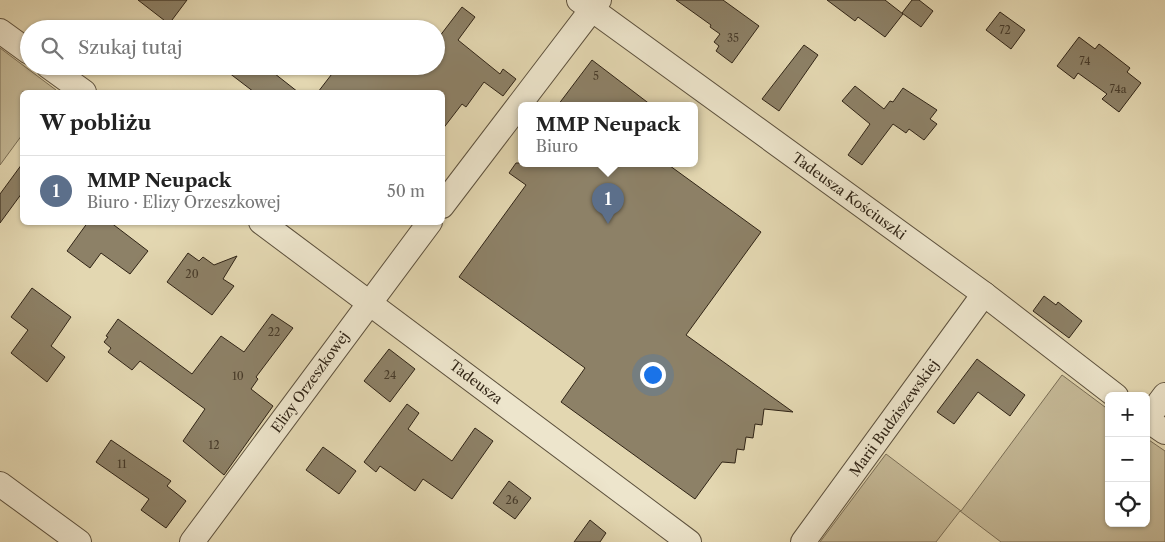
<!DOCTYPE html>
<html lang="pl">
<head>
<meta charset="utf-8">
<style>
	:root { --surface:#fff; --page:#f6f6f6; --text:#222; --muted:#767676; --line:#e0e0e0; --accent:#8f2418 }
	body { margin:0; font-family:"Libre Caslon Text",serif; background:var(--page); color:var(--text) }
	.controls { position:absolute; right:15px; bottom:15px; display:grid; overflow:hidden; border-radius:8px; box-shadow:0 1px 4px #0004 }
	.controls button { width:45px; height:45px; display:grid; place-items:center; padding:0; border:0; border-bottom:1px solid var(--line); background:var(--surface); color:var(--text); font:25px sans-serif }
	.you { position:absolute; left:652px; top:374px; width:18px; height:18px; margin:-12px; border:4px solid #fff; border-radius:50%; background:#1a73e8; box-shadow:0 0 0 8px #1a73e833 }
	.badge { display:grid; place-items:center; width:32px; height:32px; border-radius:50%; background:var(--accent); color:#fff; font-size:16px; font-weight:700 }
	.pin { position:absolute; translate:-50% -41px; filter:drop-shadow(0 1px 2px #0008) }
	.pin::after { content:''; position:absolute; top:26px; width:18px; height:15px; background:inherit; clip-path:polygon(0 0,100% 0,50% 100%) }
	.popup { position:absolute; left:518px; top:102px; width:180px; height:65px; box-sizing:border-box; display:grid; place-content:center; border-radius:8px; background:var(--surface); filter:drop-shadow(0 1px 4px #0005); font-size:16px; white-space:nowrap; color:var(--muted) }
	.popup b { font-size:19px; color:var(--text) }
	.popup::after { content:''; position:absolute; left:50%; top:100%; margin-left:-10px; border:10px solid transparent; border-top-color:var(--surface) }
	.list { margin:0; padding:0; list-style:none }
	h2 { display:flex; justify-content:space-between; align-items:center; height:65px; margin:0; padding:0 20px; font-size:21px }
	h2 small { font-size:16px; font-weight:400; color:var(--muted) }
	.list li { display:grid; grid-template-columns:32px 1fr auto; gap:15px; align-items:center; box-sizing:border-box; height:70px; padding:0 20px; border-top:1px solid var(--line) }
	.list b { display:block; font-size:19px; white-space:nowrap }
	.list p { margin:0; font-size:16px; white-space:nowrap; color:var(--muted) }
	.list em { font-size:16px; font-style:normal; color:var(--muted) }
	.icon { flex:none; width:28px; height:28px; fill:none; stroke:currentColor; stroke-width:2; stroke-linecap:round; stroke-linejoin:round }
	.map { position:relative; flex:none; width:1165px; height:542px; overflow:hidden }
	.search { position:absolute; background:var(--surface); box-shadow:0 1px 4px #0004; left:20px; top:20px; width:425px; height:55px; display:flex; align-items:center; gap:12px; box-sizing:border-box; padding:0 18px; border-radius:28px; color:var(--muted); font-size:19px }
	.panel { position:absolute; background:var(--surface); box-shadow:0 1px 4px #0004; left:20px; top:90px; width:425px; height:135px; border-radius:8px }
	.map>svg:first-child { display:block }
	.green { fill:#c5b997; stroke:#7a6e56 }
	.building { fill:#8d8167; stroke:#302416 }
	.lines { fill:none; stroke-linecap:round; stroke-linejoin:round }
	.minor-casing { stroke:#5d513d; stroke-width:26 }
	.minor { stroke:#ede5cc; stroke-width:24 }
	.labels { text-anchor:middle; stroke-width:4.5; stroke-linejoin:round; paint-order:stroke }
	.number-label { font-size:11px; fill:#473b2a }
	.street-label { font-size:14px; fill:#302416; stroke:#ede5cc }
</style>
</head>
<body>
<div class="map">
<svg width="1165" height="542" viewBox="0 0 1165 542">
	<rect width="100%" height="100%" fill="#e3d7b1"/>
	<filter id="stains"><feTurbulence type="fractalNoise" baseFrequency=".004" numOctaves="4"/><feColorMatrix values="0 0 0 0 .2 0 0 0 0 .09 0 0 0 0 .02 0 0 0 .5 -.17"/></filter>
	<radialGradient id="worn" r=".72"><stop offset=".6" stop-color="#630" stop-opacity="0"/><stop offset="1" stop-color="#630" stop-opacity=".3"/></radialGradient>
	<g class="green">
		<path d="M0,48L56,90L54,92H22V135L0,165Z"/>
		<path d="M1062,375L1109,410V523H1146V438L1165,451V542H1001L960,511L936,542H820L886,454L961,511Z"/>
	</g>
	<g class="building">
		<path d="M138,0H187L169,24Z"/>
		<path d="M676,0H723L759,26L732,63L716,51L719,46L714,42L720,34L710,27L711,25Z"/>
		<path d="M827,0H885L903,14L885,37L858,17L855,21Z"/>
		<path d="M912,0H919L933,11L921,27L902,13Z"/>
		<path d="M462,7L475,17L458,40L500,74L503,69L516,79L503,96L484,82L466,107L462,104L442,130V92H318L338,66H393L402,73L407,66H436V41Z"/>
		<path d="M1000,12L1025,30L1011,49L986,30Z"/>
		<path d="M1079,37L1095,49L1099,44L1130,68L1127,72L1141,83L1119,112L1102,99L1107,94L1078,73L1074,79L1057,66Z"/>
		<path d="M804,45L818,55L779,111L762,99Z"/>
		<path d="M592,60L651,105H558Z"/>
		<path d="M220,66H265L298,92H254Z"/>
		<path d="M855,86L884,109L890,101L893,102L903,88L937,110L930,119L937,124L924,140L909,129L906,133L893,124L862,165L848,155L870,124L842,101Z"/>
		<path d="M516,163H666L761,232L686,335L793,412L764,409L762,425L755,424L753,438L746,437L744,450L737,449L735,463L722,462L695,499L561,402L585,368L459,277L526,185L509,173Z"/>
		<path d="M22,164V193L0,223V194Z"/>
		<path d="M88,222H110L148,251L130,274L101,253L90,268L67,251Z"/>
		<path d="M188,253L199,261L203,257L214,265L237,256L223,279L234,286L212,315L167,282Z"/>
		<path d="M32,288L71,317L51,346L65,357L47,382L11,353L28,330L11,317Z"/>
		<path d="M1044,296L1056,305L1058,302L1082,321L1069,338L1033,311Z"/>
		<path d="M272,314L293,328L256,377L258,379L251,389L273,406L224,475L183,441L205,409L140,361L132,370L108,352L111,348L104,342L108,337L106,336L118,319L192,374L221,336L244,352Z"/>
		<path d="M389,349L415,369L390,402L364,381Z"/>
		<path d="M977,359L1025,395L1010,416L978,392L954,424L937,412Z"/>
		<path d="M407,404L419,413L408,429L452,461L475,428L493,441L452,499L423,479L415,491L380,466L376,472L364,462Z"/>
		<path d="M111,440L171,481L167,486L186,501L166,528L141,510L149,499L96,462Z"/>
		<path d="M323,447L356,471L339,494L306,470Z"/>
		<path d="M509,481L531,498L515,519L493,503Z"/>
		<path d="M590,520L606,533L600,542H574Z"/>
	</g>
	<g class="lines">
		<defs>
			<g id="minor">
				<path d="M579,0L984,294L1116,396"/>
				<path d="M0,31L29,52"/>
				<path d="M48,66L84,92"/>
				<path d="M442,206L599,0"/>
				<path d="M261,222L689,542"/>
				<path d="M1146,419L1165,432"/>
				<path d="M1147,419L1165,395"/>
				<path d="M0,484L79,542"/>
				<path d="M192,542L430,222"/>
				<path d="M803,542L984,294"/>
			</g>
		</defs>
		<use href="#minor" class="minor-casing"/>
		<use href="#minor" class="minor"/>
	</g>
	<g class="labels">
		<g class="number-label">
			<text x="1005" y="34">72</text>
			<text x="733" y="42">35</text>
			<text x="1085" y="65">74</text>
			<text x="596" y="80">5</text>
			<text x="1118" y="93">74a</text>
			<text x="192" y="278">20</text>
			<text x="274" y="336">22</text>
			<text x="390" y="379">24</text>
			<text x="238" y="380">10</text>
			<text x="214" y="449">12</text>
			<text x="122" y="468">11</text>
			<text x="512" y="504">26</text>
		</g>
		<g class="street-label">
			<text transform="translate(849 196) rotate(36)" y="5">Tadeusza Kościuszki</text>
			<text transform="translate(310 382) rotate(-54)" y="5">Elizy Orzeszkowej</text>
			<text transform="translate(476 382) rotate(37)" y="5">Tadeusza</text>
			<text transform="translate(894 418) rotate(-54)" y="5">Marii Budziszewskiej</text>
		</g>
	</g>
	<rect width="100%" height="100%" filter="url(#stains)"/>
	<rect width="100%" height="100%" fill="url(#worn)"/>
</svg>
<div class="controls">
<button>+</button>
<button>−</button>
<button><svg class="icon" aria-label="locate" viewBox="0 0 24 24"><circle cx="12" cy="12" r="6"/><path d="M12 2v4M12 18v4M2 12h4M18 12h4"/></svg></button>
</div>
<div class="you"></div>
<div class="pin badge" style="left:608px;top:224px;background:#5c6f8a">1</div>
<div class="popup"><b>MMP Neupack</b>Biuro</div>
<div class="search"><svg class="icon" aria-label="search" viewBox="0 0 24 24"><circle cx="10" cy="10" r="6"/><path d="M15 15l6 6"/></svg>Szukaj tutaj</div>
<section class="panel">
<h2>W pobliżu<small></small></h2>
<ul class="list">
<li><span class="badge" style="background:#5c6f8a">1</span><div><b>MMP Neupack</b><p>Biuro · Elizy Orzeszkowej</p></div><em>50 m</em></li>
</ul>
</section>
</div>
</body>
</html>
